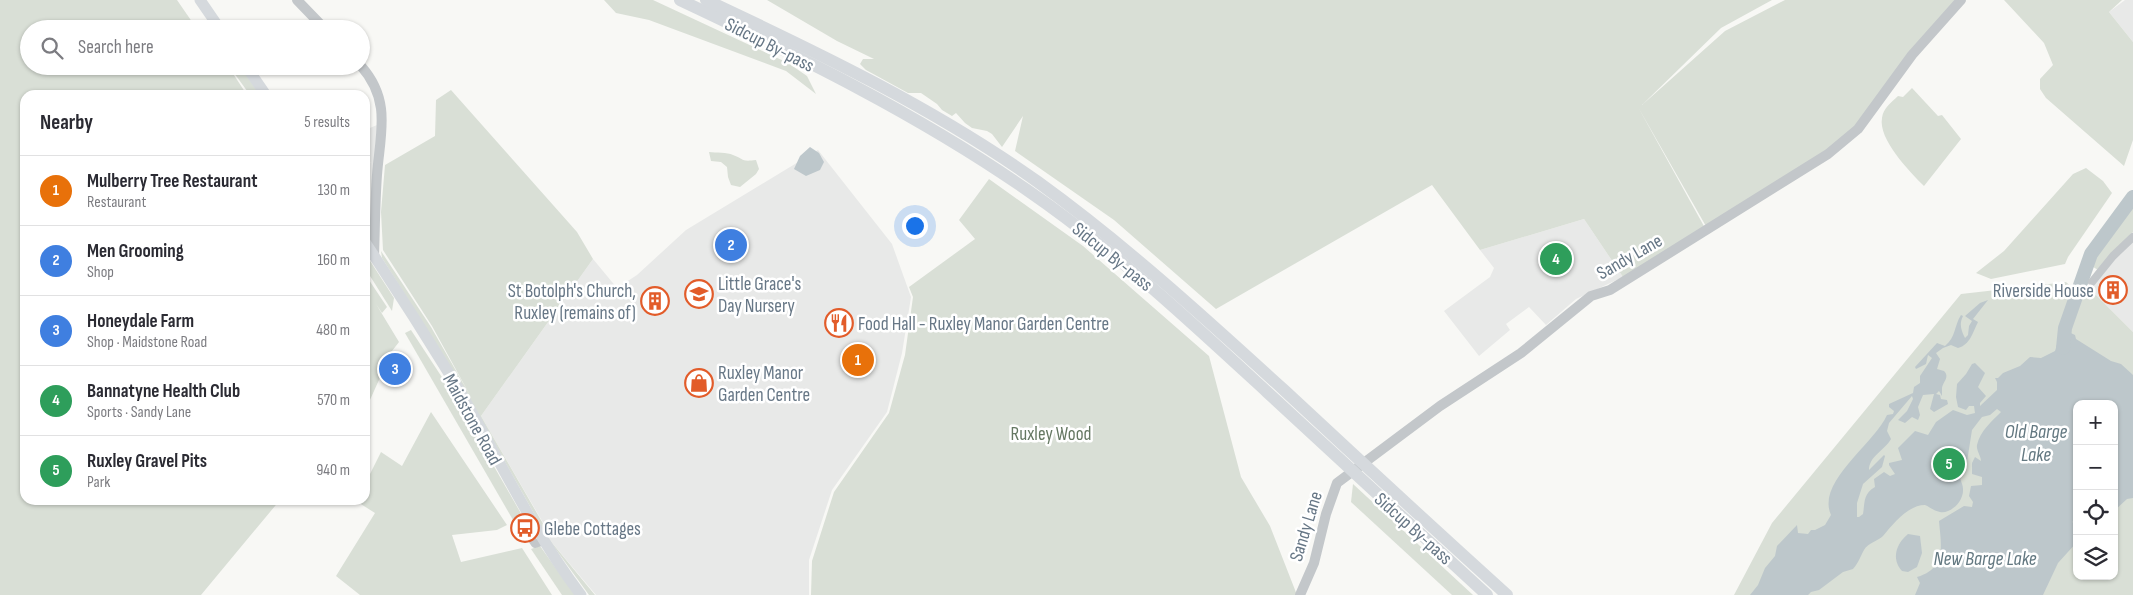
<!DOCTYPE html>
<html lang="en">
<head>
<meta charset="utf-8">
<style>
	:root { --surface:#fff; --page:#f7f7f7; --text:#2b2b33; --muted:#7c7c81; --line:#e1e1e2; --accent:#d93025 }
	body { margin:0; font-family:"Sofia Sans Condensed",sans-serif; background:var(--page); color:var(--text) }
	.controls { position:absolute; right:15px; bottom:15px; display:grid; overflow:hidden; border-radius:10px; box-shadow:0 1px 4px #0004 }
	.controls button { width:45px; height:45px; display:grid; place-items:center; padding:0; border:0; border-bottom:1px solid var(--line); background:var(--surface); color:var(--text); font:25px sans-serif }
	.you { position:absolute; left:914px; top:225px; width:18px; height:18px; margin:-12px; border:4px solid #fff; border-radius:50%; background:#1a73e8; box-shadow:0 0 0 8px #1a73e833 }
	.badge { display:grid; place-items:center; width:32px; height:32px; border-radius:50%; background:var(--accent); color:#fff; font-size:16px; font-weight:700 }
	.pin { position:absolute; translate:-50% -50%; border:2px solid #fff; box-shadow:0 1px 5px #0006 }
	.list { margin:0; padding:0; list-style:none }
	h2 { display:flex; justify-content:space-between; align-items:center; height:65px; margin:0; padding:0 20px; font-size:21px }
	h2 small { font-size:16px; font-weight:400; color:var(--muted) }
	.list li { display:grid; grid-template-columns:32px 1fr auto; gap:15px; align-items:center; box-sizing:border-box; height:70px; padding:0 20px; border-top:1px solid var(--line) }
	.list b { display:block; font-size:19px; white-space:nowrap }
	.list p { margin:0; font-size:16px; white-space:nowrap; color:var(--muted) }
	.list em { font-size:16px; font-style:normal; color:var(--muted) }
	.icon { flex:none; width:28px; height:28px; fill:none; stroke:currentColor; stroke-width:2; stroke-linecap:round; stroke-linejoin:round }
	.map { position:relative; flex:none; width:2133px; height:595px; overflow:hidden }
	.search { position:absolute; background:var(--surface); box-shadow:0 1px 4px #0004; left:20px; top:20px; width:350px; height:55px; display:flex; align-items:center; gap:12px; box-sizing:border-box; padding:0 18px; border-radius:28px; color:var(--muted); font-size:19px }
	.panel { position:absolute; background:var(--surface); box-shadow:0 1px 4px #0004; left:20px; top:90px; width:350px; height:415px; border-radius:15px }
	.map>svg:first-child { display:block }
	.built { fill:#e8e9e8 }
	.green { fill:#d9dfd6; fill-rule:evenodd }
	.water { fill:#bdc7cb }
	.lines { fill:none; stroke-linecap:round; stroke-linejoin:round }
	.river { stroke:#bdc7cb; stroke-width:14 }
	.minor { stroke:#c3c7ca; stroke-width:8 }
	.tertiary { stroke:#c3c7ca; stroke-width:10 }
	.secondary { stroke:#d5d9dd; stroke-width:11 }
	.trunk { stroke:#d5d9dd; stroke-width:12 }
	.labels { text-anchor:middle; stroke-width:5; stroke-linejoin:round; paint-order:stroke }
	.street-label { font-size:19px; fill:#677786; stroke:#fff }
	.poi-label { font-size:19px; fill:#677786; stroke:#fff; text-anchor:start }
	.park-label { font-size:19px; fill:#657862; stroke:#fff }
	.water-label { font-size:20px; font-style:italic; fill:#637881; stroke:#fff }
</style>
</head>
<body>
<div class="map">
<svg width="2133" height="595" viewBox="0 0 2133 595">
	<rect width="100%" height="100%" fill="#f8f8f5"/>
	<g class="built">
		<path d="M2125,0H2133V42L2109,12Z"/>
		<path d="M377,125L372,228L365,212V163L372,162H365V130Z"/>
		<path d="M818,150L892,244L911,297L902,353L887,412L832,490L809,560V595H596L548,538L549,533L481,416L593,259L617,288L637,275L686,230Z"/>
		<path d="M1584,219L1623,277L1576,299L1546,325L1529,307L1506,324L1510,330L1479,356L1444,311L1490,277L1494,268L1480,250Z"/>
		<path d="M2133,240V332L2090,289L2115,257Z"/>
	</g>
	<g class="green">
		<path d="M0,0H177L197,29H29V66H228L247,95H25V500H280L201,595H0Z"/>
		<path d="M604,0H653L788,63L807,76L816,94L786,71L649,20L616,13Z"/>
		<path d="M767,0H1772L1721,28L1642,105L1725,31L1785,0H1958L1857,129L1827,153L1707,228L1638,107L1705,228L1623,277L1584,219L1480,250L1432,185L1216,309L1114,220L1015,151L1023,116L1002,147L992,134L987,131L972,128L965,123L956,113L952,116L942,110L937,104L921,93H908L866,70L860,64L863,59H874L837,41Z"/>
		<path d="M2004,0H2122L2109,12L2133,42V140L2124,166L2046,98L2040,89V79L2053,65L2044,43Z"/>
		<path d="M229,66H240L260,95H250Z"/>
		<path d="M1912,88L1938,116L1942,115L1961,139L1924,186C1909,171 1878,139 1882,118C1883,108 1892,102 1898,96L1903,97Z"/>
		<path d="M451,90L577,232L593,259L481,416L549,534L548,538L595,595H589L549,540L461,384L382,258L381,251L431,327L471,397L432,326L383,250L381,212L385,165L435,136L436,100Z"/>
		<path d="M709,152C716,153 727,152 733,155C745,159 740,162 756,160L759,169L756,174L740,187L731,185L728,177L727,167L721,162L711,161Z"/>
		<path d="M2086,168L2103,181L2112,193L2068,257L2065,264L1991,279L1976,273L2004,251L2073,174Z"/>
		<path d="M989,179L1083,246L1209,356L1241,477L1270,526L1297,595H811L812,561L834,492L889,413L905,355L913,297L909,287L975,239L959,220Z"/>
		<path d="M2133,200V232L2098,270L2090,265L2093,256Z"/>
		<path d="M365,253L394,298L392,311L365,268Z"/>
		<path d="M365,274L387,307L382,313L376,304L399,342L392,351L365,411Z"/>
		<path d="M2066,282L2082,297L2084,286L2090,289L2133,332V595H1734L1772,523L1961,294ZM2077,404H2114V576H2077Z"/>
		<path d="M411,330L449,388L523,517L513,520L405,333Z"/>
		<path d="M431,412L507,525L497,530L452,535L461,562L522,548L552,595H360L336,576L375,513L356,501L365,500V484L381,452L402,466Z"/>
		<path d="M1353,484L1473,595H1452L1351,502Z"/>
		<path d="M540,546L575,595H562L531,549Z"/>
	</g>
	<g class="water">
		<path d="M810,147L819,153L824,162L820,170L806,176L794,169L800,156Z"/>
		<path d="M1988,300L1973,319L1978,322C1973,332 1970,345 1958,348L1951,345L1943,348L1936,353L1940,359L1937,369L1944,371C1950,377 1943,382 1942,388C1942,391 1942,393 1942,396L1939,391L1936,394L1940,395L1941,399L1947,400L1948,404L1934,412L1930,409L1934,394L1923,395L1918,407L1920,415L1918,420L1912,417L1905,423L1898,420L1907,411L1913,399L1912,396L1889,423L1887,431L1891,439C1885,450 1869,456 1869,470L1884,455L1885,456L1882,467L1863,484L1857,503V517H1859L1863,514C1865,502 1863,494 1875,487L1874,479L1884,472L1890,476L1895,474L1889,465V463L1902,460L1898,448L1915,431L1928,435L1936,422L1953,410L1967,415L1975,413L1974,406H1969L1966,410L1958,407L1956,397L1957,384L1966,374L1972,364L1975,363L1985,373L1978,387L1986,396L1980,403V406L1997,390V382L1995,378H1998L2003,373L2020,366L2030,357L2041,358L2055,351L2062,329L2075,335L2076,339L2111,361L2121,364L2133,375V498L2127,499L2114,511V404H2077V519L2072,522L2077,524V542L2058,563L2043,595H1915L1920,583L1917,577C1947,568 1941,545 1939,521L1964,506L1972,507L1973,502L1969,496L1971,486L1982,485V477L1972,474V463L1975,457L1981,461C1981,456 1976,450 1977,445C1980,431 1992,421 2001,412L1997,409L1990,415L1982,417L1972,430L1966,468L1960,478C1961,482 1963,485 1963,489C1964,501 1951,514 1940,512C1934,511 1930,507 1925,505C1908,505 1893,524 1883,536C1878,541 1868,543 1864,550C1860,557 1859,562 1853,569L1843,572L1819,590L1811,592L1808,595H1750L1758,585L1765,568L1775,556L1777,546L1797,525L1798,533L1808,534L1811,530H1815L1825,525L1831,515C1816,482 1874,444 1887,415L1893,414L1894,411L1889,407V404L1913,393L1914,387L1920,383V376L1932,358L1928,355L1926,364L1916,369L1915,367L1937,343L1945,346C1956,337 1954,326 1961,315L1963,316C1959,324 1961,330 1965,338L1968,335L1969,326L1972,321L1965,316L1980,303Z"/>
		<path d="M1908,534L1920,536L1922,553L1917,567L1908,572L1902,571C1891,559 1896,544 1908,534Z"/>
	</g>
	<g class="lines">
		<path class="river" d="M2063,348L2065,328L2091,254L2133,197"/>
		<g class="minor">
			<path d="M2092,282L2113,256L2133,237"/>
			<path d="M518,519L535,544L544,541"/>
		</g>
		<g class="tertiary">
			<path d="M297,0L325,29"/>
			<path d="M361,66C392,101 380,134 377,175C375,202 375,229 374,256"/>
			<path d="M1300,595L1314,563L1326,514L1337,483L1440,406L1521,353L1591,296L1610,290L1828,154L1858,129L1912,55L1961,0"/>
		</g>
		<g class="secondary">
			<path d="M200,0L220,29"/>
			<path d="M246,66L266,95"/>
			<path d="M365,242C396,289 426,336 455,383C497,454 531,529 581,595"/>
		</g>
		<g class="trunk">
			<path d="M680,0C799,56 919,115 1027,190C1113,249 1190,321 1267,392C1340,460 1414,527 1487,595"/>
			<path d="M706,0C819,53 936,109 1038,182C1125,245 1204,317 1284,390C1358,459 1432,527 1507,595"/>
		</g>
	</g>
	<defs>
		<symbol id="building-ring" viewBox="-11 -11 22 22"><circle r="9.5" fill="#fff" stroke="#e25c2a" stroke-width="1.5"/><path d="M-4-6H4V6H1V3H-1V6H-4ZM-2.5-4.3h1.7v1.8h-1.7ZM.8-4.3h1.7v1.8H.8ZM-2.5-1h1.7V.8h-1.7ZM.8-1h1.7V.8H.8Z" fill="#e25c2a"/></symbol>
		<symbol id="school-ring" viewBox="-11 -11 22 22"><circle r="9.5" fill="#fff" stroke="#e25c2a" stroke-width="1.5"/><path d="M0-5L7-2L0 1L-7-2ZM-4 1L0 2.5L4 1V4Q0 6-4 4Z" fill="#e25c2a"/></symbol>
		<symbol id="restaurant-ring" viewBox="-11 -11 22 22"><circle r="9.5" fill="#fff" stroke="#e25c2a" stroke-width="1.5"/><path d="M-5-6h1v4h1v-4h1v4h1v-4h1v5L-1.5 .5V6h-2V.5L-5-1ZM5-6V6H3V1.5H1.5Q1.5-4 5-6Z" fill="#e25c2a"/></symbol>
		<symbol id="shop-ring" viewBox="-11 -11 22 22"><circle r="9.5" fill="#fff" stroke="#e25c2a" stroke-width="1.5"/><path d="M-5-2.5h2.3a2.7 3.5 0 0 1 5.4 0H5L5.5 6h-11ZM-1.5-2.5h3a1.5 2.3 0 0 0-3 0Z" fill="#e25c2a"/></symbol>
		<symbol id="bus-ring" viewBox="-11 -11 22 22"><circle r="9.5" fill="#fff" stroke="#e25c2a" stroke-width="1.5"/><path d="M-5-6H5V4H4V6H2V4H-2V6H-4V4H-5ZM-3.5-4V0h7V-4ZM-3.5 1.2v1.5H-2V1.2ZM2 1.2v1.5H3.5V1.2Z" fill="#e25c2a"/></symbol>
	</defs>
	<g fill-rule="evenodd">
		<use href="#building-ring" x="2097" y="274" width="32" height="32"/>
		<use href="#school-ring" x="683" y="278" width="32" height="32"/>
		<use href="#building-ring" x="639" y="285" width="32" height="32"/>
		<use href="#restaurant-ring" x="823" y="307" width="32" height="32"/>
		<use href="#shop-ring" x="683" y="367" width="32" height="32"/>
		<use href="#bus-ring" x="509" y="512" width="32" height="32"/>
	</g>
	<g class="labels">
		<g class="street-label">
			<text transform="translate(770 44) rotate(27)" y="7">Sidcup By-pass</text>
			<text transform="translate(1113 256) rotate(39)" y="7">Sidcup By-pass</text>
			<text transform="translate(1629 256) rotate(-30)" y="7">Sandy Lane</text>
			<text transform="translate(473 419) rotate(61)" y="7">Maidstone Road</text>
			<text transform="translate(1305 526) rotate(-73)" y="7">Sandy Lane</text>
			<text transform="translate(1414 528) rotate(42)" y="7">Sidcup By-pass</text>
		</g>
		<g class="poi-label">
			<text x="718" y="290">Little Grace's<tspan x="718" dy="22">Day Nursery</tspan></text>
			<text x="636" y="297" text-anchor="end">St Botolph's Church,<tspan x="636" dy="22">Ruxley (remains of)</tspan></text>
			<text x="2094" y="297" text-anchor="end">Riverside House</text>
			<text x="858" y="330">Food Hall - Ruxley Manor Garden Centre</text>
			<text x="718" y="379">Ruxley Manor<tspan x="718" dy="22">Garden Centre</tspan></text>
			<text x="544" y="535">Glebe Cottages</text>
		</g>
		<g class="park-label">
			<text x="1051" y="440">Ruxley Wood</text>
		</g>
		<g class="water-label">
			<text x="2036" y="438">Old Barge<tspan x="2036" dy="23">Lake</tspan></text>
			<text x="1985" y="565">New Barge Lake</text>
		</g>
	</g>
</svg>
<div class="controls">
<button>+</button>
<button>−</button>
<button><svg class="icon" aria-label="locate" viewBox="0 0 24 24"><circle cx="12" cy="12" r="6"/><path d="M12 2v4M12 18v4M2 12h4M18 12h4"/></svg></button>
<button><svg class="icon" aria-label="layers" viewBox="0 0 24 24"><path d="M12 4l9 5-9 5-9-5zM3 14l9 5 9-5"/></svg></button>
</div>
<div class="you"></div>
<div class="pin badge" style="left:858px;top:360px;background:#e8710a">1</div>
<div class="pin badge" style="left:731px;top:245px;background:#3f7fe0">2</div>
<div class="pin badge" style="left:395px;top:369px;background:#3f7fe0">3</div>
<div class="pin badge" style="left:1556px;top:259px;background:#2e9e5b">4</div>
<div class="pin badge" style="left:1949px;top:464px;background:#2e9e5b">5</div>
<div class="search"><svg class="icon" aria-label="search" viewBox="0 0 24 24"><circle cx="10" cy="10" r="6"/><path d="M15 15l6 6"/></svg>Search here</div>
<section class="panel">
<h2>Nearby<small>5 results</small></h2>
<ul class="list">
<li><span class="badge" style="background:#e8710a">1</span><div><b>Mulberry Tree Restaurant</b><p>Restaurant</p></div><em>130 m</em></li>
<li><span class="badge" style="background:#3f7fe0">2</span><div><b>Men Grooming</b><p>Shop</p></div><em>160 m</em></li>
<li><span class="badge" style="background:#3f7fe0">3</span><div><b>Honeydale Farm</b><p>Shop · Maidstone Road</p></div><em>480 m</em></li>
<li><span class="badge" style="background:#2e9e5b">4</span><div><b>Bannatyne Health Club</b><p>Sports · Sandy Lane</p></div><em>570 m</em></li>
<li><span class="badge" style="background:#2e9e5b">5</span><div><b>Ruxley Gravel Pits</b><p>Park</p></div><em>940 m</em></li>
</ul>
</section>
</div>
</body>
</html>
